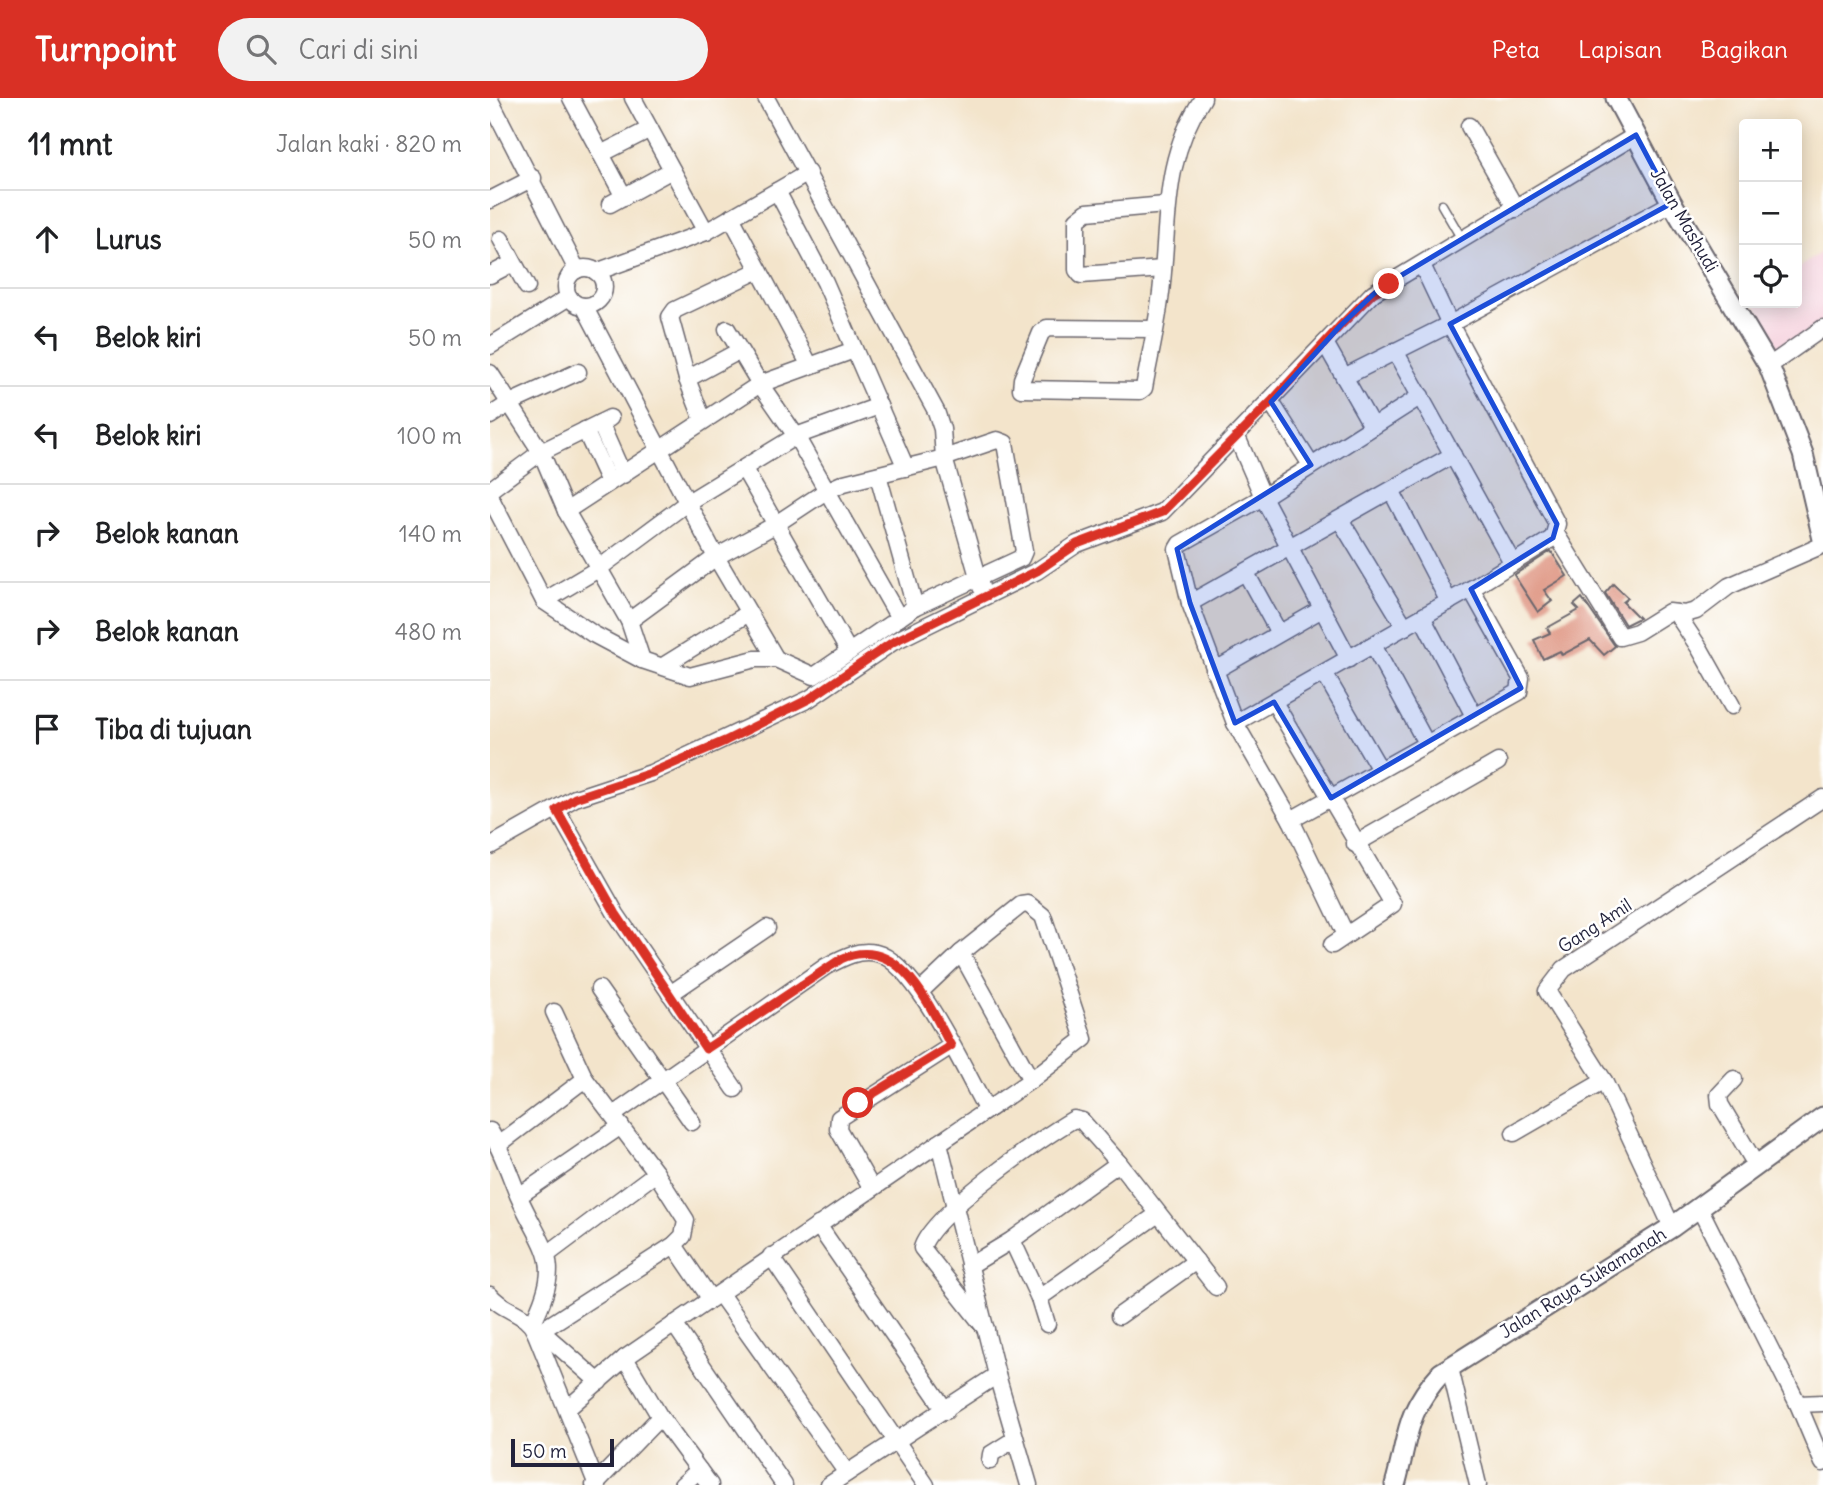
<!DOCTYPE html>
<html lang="id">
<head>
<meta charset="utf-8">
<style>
	:root { --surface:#fff; --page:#f2f2f2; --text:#202124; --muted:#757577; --line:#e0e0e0; --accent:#d93025 }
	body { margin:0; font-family:Delius,sans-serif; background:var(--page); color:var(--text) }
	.controls { position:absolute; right:21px; top:21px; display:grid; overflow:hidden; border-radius:7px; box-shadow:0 4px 18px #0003 }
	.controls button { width:63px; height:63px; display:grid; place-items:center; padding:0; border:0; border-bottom:2px solid var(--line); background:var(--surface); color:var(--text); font:35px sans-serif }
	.scale { position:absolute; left:21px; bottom:18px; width:103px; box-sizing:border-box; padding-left:7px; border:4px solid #22223b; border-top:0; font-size:19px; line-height:24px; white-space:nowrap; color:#22223b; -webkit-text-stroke:5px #fff; paint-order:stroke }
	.stop { position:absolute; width:21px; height:21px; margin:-16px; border:5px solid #d93025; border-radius:50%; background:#fff }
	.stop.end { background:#d93025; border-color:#fff; box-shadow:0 2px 7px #0008 }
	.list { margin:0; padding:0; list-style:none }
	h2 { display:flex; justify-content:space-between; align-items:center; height:91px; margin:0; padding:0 28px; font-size:30px }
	h2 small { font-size:23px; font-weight:400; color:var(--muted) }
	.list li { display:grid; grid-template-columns:46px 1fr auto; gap:21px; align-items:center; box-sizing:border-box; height:98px; padding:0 28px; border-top:2px solid var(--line) }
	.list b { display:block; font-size:26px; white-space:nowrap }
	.list em { font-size:23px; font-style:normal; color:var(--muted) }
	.icon { flex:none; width:38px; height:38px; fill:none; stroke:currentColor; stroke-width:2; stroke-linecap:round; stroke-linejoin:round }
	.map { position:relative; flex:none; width:1333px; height:1387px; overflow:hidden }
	header { display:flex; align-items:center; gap:42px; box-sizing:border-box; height:98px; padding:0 35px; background:var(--accent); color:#fff }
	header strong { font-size:33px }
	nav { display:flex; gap:38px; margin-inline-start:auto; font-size:24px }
	.search { width:490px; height:63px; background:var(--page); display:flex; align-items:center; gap:18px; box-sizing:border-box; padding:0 24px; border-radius:38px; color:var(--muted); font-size:26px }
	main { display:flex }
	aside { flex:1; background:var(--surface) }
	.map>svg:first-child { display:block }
	.built { fill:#f5cfdb }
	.building { fill:#dd907c }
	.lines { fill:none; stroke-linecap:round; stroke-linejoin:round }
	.service-casing { stroke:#6b666d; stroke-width:11 }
	.minor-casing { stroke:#6b666d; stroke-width:19 }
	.tertiary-casing { stroke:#6b666d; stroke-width:23 }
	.service { stroke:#fff; stroke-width:8 }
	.minor { stroke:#fff; stroke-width:16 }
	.tertiary { stroke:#fff; stroke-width:19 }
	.route { stroke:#d93025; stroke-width:9 }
	.marked { fill:#1d4ed8; fill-opacity:0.2; stroke:#1d4ed8; stroke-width:5; stroke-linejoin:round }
	.labels { text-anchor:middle; stroke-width:5; stroke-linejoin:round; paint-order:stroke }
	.street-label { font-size:18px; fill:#22223b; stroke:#fff }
</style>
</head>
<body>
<header>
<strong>Turnpoint</strong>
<div class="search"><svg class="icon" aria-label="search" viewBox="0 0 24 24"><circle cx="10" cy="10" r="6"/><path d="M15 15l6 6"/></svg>Cari di sini</div>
<nav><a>Peta</a><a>Lapisan</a><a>Bagikan</a></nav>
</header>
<main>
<aside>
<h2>11 mnt<small>Jalan kaki · 820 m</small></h2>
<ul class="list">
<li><svg class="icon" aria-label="ahead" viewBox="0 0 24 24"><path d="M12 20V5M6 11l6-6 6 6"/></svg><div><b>Lurus</b></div><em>50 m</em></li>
<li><svg class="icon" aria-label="left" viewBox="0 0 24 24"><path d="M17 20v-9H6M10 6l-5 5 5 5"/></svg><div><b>Belok kiri</b></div><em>50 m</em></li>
<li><svg class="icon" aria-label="left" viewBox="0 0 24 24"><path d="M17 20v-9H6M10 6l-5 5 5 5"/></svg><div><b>Belok kiri</b></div><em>100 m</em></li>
<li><svg class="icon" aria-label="right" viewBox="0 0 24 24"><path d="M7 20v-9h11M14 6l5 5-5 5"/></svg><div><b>Belok kanan</b></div><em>140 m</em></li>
<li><svg class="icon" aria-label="right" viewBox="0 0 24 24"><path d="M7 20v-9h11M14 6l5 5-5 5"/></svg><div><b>Belok kanan</b></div><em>480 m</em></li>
<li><svg class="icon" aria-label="arrive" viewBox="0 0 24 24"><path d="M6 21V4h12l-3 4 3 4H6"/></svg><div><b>Tiba di tujuan</b></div></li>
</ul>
</aside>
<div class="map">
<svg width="1333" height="1387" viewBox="0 0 1333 1387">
	<rect width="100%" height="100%" fill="#fff"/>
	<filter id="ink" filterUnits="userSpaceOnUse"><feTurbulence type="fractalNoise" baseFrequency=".0143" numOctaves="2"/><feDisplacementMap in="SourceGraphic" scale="14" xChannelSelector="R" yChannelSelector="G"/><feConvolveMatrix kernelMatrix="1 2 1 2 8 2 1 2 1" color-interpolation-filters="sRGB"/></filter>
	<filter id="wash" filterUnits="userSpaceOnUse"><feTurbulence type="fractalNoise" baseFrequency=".00686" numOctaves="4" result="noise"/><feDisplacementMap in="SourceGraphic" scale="28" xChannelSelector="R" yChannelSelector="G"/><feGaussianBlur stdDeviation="1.57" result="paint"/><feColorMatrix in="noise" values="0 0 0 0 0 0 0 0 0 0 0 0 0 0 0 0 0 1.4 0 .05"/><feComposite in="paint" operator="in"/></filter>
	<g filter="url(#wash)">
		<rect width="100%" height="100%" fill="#f3e4cb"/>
		<path class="built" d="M1333,153V225L1290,255L1265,205H1307V171Z"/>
		<g id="blocks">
			<g class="building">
				<path d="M1061,453L1077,478L1054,492L1062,503L1048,514L1024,477Z"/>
				<path d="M1123,486L1138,500L1133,504L1149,520L1135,527L1115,495Z"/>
				<path d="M1092,500L1125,548L1114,557L1100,542L1072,557L1070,553L1053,561L1044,542L1060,535L1057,530L1089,512L1084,507Z"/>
			</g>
		</g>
	</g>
	<g filter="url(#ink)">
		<use href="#blocks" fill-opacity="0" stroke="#6b666d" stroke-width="2"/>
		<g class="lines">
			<defs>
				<path id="service" d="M952,107L973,143"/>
				<g id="minor">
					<path d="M81,0L134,99"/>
					<path d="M143,0L216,134"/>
					<path d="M276,0L446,313L452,331L454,360L491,489"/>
					<path d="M0,2L87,172"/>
					<path d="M979,28L1026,111"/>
					<path d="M111,56L160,31"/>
					<path d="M287,93L335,184L416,370"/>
					<path d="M0,102L43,80"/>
					<path d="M120,106L182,72"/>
					<path d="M241,119L319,266"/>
					<path d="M11,141L37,189"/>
					<circle cx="95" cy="189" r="19"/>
					<path d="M673,171L591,177L587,172V122L597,114L675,107"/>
					<path d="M106,174L216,134L318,75"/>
					<path d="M0,177L23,165"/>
					<path d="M94,208L226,459L286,561"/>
					<path d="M237,231L270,286L306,338L409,520"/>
					<path d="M664,231L557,230L551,235L532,281L531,291L650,293L654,290C660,256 669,220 672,185C679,116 673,61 713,0"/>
					<path d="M835,245L882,328"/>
					<path d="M0,248L79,199"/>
					<path d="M905,253L1022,464"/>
					<path d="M1279,268L1333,230"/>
					<path d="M0,275L51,354L76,413L139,523L152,562"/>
					<path d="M854,279L960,226L1182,105"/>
					<path d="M197,281L249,253"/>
					<path d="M781,304L821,367"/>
					<path d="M0,318L20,305L88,274"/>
					<path d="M213,322L197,281L180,219L185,212L269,172"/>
					<path d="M110,325L133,377"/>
					<path d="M95,332L119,384"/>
					<path d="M747,339L773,399L859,561"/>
					<path d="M254,371L359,554"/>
					<path d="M388,377L425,509"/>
					<path d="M0,392L51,354L120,320"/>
					<path d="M902,394L959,504"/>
					<path d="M0,399L54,503L103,536L152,562L200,578L265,561H286L324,578L425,509L531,460L534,453L515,345L507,342L454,360L354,385L336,393L283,428L226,459L139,523"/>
					<path d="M76,413L270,286L364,252"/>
					<path d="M851,423L915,529"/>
					<path d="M1066,436L1130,539L1147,534L1179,514L1195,516L1206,513L1239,488L1333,447"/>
					<path d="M756,475L789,535"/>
					<path d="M54,503L108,471L198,404L306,338L389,308"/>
					<path d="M700,505L963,357"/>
					<path d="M1186,515L1210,551L1242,608"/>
					<path d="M932,519L984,618"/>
					<path d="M883,547L936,645"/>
					<path d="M173,568L257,516"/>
					<path d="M724,573L832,511"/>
					<path d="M834,575L889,670"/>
					<path d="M784,604L903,806L842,847"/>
					<path d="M745,625L981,491L1063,440L1067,426L960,226L932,167"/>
					<path d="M67,712L126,816L245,991"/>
					<path d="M801,722L1029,594L1031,580L981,491"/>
					<path d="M865,746L1008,664"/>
					<path d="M0,748L85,700L161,675L319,601L403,544L547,473L587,446L672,414L883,195L1146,37"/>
					<path d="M856,837L801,722L745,625L700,505L687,451L690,446L773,399L931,298"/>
					<path d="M471,855L541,982"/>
					<path d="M109,891L202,1024"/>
					<path d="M180,896L277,830"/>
					<path d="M64,914L95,981L166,1075L196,1122L193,1138L184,1147L46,1236L107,1387"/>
					<path d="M1244,981L1229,997L1230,1006L1266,1067"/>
					<path d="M123,1017L335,869C352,860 367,851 386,855C425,863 476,975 496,1011"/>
					<path d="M0,1033C12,1053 19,1075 28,1097C54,1155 75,1161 42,1226"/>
					<path d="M1024,1035L1114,983"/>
					<path d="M449,1045L507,1277L539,1387"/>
					<path d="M8,1047L95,981"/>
					<path d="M381,1089L348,1031L349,1020L461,948"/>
					<path d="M29,1098L131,1028"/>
					<path d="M1209,1109L1308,1306L1333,1365"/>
					<path d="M328,1127L456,1313"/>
					<path d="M1182,1129L1114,983L1057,893L1074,871L1333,700"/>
					<path d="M522,1142L549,1200L557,1226"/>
					<path d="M184,1147L220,1200"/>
					<path d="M59,1155L166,1075"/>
					<path d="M281,1158L436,1387"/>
					<path d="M479,1168L522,1142L629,1065L726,1189"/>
					<path d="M230,1196L357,1375"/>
					<path d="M0,1197C13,1214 37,1214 45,1234"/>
					<path d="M549,1200L668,1116"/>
					<path d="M629,1218L706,1163"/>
					<path d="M184,1226L294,1387"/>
					<path d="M496,1231L432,1150C442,1116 551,1040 584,1021L592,1023L629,1065"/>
					<path d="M51,1233L109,1284"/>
					<path d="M135,1260L170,1319L220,1387"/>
					<path d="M960,1270L988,1387"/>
					<path d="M1308,1306L1333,1305"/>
					<path d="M77,1311L135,1260L541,982L594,941L553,818L538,806L531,807L471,855L431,893"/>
					<path d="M500,1363L501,1356L525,1341"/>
					<path d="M104,1387L170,1319"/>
					<path d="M192,1387L209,1372"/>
					<path d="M339,1387L507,1277"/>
				</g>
				<g id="tertiary">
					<path d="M1126,0L1182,105L1279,268L1313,356L1333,441"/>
					<path d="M905,1387C919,1338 914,1316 951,1275L1182,1129L1333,1019"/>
				</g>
			</defs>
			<use href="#service" class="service-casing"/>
			<use href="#minor" class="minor-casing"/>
			<use href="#tertiary" class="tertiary-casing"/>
			<use href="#service" class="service"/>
			<use href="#minor" class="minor"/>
			<use href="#tertiary" class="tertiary"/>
		</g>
	</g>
	<g class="lines" filter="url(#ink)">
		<path class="route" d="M368,1005L461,948C439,907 409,835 351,861L216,951L126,816L67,712L85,700L161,675L235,643L319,601L403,544L547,473L587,446L672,414L781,304L850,228L883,195L899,186"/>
	</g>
	<path class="marked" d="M1146,37L1182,105L960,226L1067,426L1063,440L981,491L1031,590L841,700L784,604L745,625L700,505L687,451L821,367L781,304L850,228L890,190Z"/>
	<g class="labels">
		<g class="street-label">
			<text transform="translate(1194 122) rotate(60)" y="6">Jalan Mashudi</text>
			<text transform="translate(1105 828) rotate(-33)" y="6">Gang Amil</text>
			<text transform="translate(1093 1185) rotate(-32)" y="6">Jalan Raya Sukamanah</text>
		</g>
	</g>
</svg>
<div class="controls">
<button>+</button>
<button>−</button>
<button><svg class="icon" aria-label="locate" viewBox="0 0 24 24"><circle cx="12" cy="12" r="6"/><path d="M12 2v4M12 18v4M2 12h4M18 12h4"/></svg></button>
</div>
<div class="scale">50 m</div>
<div class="stop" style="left:368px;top:1005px"></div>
<div class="stop end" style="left:899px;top:186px"></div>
</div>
</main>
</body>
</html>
